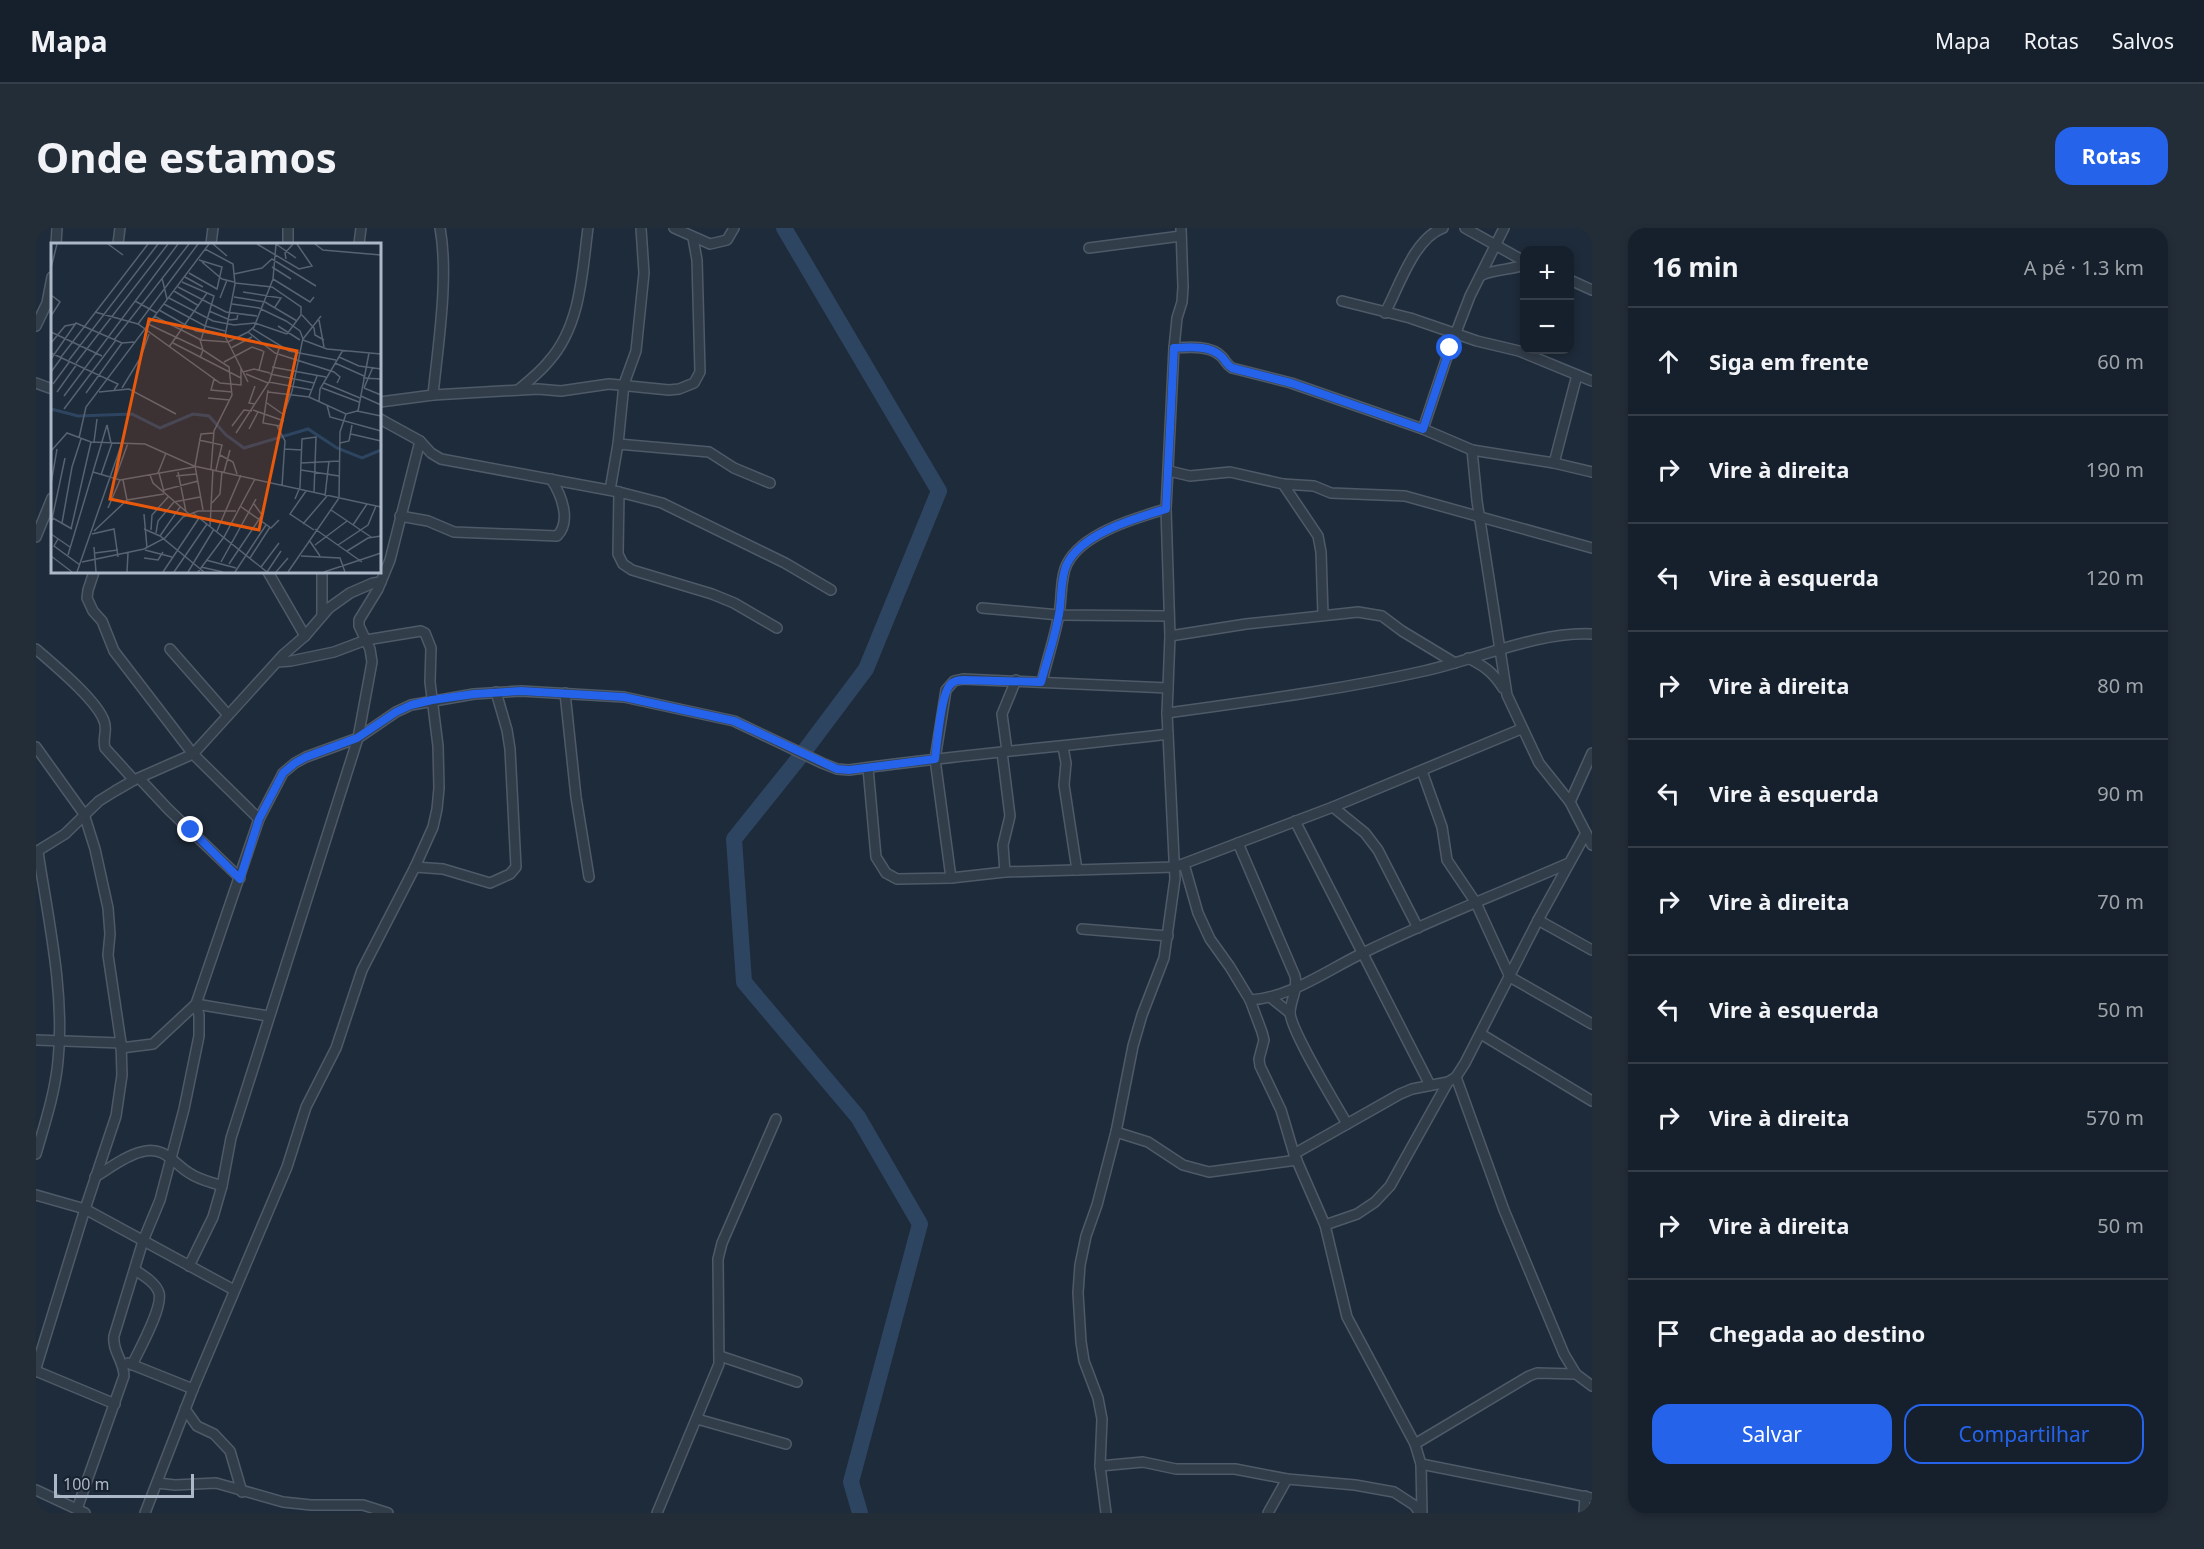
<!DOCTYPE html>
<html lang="pt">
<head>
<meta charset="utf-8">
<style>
	:root { --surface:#16202c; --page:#232d38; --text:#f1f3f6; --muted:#9ea3a9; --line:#353e48; --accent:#2563eb }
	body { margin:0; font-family:"Noto Sans",sans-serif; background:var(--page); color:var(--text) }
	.controls { position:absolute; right:18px; top:18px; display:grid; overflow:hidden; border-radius:12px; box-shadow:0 3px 9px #0003 }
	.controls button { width:54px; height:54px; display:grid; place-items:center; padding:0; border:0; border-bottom:2px solid var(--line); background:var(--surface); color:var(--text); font:30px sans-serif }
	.scale { position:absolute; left:18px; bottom:15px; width:140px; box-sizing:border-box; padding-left:6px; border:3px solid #acb7c7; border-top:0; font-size:16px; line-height:21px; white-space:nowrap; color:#acb7c7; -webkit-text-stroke:4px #17222e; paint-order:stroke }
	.stop { position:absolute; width:18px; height:18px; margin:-14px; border:4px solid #2563eb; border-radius:50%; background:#fff }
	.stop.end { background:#2563eb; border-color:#fff; box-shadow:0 2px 6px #0008 }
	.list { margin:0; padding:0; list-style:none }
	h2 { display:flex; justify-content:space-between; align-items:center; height:78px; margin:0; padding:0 24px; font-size:26px }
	h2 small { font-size:20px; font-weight:400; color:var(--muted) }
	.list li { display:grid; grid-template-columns:39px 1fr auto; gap:18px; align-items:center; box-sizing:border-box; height:108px; padding:0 24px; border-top:2px solid var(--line) }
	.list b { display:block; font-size:22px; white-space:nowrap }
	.list em { font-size:20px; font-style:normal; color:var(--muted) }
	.actions { display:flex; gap:12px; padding:18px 24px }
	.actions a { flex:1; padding:14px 0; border:2px solid var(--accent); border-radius:18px; text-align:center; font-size:21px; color:var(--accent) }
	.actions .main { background:var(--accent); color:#fff }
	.icon { flex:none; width:33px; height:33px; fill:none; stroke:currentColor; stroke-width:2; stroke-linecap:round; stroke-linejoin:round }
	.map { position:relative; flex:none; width:1556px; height:1285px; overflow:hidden; border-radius:18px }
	header { display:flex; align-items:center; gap:36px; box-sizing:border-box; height:84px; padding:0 30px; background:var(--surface); border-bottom:2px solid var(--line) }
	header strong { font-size:28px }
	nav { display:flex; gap:33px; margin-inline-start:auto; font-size:21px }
	.intro { display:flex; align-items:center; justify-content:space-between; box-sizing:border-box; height:144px; padding:0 36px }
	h1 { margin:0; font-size:42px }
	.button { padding:15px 27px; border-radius:18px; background:var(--accent); color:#fff; font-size:21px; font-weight:700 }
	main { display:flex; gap:36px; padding:0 36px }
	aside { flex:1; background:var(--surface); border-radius:18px; box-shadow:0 3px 9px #0003 }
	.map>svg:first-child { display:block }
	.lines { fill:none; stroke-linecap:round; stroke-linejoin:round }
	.river { stroke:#2e4561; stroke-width:16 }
	.street-casing { stroke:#4f5a68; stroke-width:12 }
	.street { stroke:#323d4a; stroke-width:9 }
	.route { stroke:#2563eb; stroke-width:8 }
	.inset-river { fill:none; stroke:#2e4561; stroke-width:3 }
	.inset-road { fill:none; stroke:#576372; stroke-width:1.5 }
	.view { fill:#e8590c; fill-opacity:0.15; stroke:#e8590c; stroke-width:3 }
	.inset-edge { fill:none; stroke:#acb7c7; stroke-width:3 }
</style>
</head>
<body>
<header>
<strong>Mapa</strong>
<nav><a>Mapa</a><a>Rotas</a><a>Salvos</a></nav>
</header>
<div class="intro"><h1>Onde estamos</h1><a class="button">Rotas</a></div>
<main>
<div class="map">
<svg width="1556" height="1285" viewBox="0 0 1556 1285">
	<rect width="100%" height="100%" fill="#1e2b3a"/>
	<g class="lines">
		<path class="river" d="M748,0L903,263L830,441L767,525L698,611L708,754L822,889L884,996L815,1254L824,1285"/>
		<defs>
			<g id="street">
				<path d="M252,0V16"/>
				<path d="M638,0L674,16L691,12L698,0"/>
				<path d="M1429,0L1488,33"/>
				<path d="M20,16L21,0"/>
				<path d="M82,16L84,0"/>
				<path d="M175,16L177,0"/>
				<path d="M323,16L325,0"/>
				<path d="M1053,20L1145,8"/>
				<path d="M1446,47C1460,41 1474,42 1488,37"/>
				<path d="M1534,52L1556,62"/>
				<path d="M1306,73L1374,90L1441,113L1483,123L1556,153"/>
				<path d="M1349,85C1363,59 1378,10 1407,0"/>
				<path d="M0,98L11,75L16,49"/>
				<path d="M1138,120C1153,119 1175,117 1186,129C1190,133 1190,136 1196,140L1255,155L1387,201L1436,222L1518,235L1556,244"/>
				<path d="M0,155L16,161"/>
				<path d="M482,162C493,153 504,144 513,133C545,97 546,45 552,0"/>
				<path d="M397,167C402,117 413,49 404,0"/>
				<path d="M344,174L397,167L502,161L525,163L573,156L633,162L643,161L658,155L664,144L661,32L657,10"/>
				<path d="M344,191L384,213L395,225L405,231L583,264L626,275L749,335L795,362"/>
				<path d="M1387,201L1414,120L1434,68L1468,0"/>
				<path d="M582,216L673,224L698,240L734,255"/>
				<path d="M1436,222L1441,273L1471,467L1503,535L1534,574L1556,617"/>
				<path d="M1518,235L1541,147"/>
				<path d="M1133,243L1154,248L1194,244L1247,256L1278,258L1295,265L1369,268L1556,320"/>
				<path d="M1247,256L1282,308L1285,324L1287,387"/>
				<path d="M574,262L582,216L588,156L600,123L608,45L605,0"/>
				<path d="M583,264L582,326L587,336L596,342L676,366L698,375L741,400"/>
				<path d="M364,288L392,293L418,304L521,308C536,293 525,266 515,251"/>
				<path d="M0,309L16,270"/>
				<path d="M58,344L52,362L51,370L57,383L66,393L78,423L157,526L223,591"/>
				<path d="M232,344L269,408"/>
				<path d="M946,380L1023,387L1133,388"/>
				<path d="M286,388V344"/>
				<path d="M1134,408L1210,396L1322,384L1346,388L1366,403L1419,435"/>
				<path d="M0,421C17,436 61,472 68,493C72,502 66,511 69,520L98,552"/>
				<path d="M134,421L192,487"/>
				<path d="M1432,430C1448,438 1457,444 1467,460"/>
				<path d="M1006,454C1011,431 1019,409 1023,386C1026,371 1024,350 1031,336C1046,305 1100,290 1130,281"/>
				<path d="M529,465L540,569L553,649"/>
				<path d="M1131,485C1217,473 1303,462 1388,443C1439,432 1503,403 1556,406"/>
				<path d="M0,519L48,586L59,621L72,680L74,706L72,727L85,815L86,847L80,888L49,981L0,1140"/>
				<path d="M1027,519L1030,535L1028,557L1041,642"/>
				<path d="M971,523L966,486L980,452"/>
				<path d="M966,524L974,588L967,617L969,644"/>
				<path d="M832,540L840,629L850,645L861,651L915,650L969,644L1139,639L1297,579L1485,501"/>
				<path d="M1386,543L1406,599L1411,632L1440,675L1474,749L1556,796"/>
				<path d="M103,550L132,581L204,650"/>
				<path d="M1534,574L1556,525"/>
				<path d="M1297,579L1329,605L1342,622L1382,700"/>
				<path d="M1259,593L1394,857"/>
				<path d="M1202,615L1259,748C1262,762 1255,771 1254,784C1254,802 1300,876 1311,896"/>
				<path d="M0,624L29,606L63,573L79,563L98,552L157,526L247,427L269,408L293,380L314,365L337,355L345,354"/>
				<path d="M1148,636L1162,685L1174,711L1194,739L1214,772L1226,804L1228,812L1223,831L1224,838L1245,882L1258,926L1289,997L1311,1089L1379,1216L1385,1236L1386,1285"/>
				<path d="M379,639L407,641L454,655L474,646L480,639L474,521L471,502L460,464"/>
				<path d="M915,650L899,531L910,462L918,453L927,451L1132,460"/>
				<path d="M1502,692L1556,722"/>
				<path d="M1046,701L1132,708"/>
				<path d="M1234,769L1254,785"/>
				<path d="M1214,772C1254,770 1291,742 1327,725C1394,692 1464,665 1533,635"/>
				<path d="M1445,806L1556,873"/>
				<path d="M0,812L85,815"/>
				<path d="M85,820L117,816L160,776L232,788"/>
				<path d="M1420,849L1468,982L1528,1126L1540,1146L1556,1158"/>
				<path d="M1080,904L1112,914L1147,937L1173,944L1261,932"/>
				<path d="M0,926C9,895 19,865 22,833C29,765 12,690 2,624"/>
				<path d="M1258,926L1364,866L1376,861L1412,854"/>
				<path d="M59,949C74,940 89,928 105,924C130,917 138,937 155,946C164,952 175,954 186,958"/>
				<path d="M0,967L49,981L198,1062"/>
				<path d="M1289,997L1321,986L1339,974L1354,958L1412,854L1420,849L1429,835L1502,692L1550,605"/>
				<path d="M153,1038L177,989L186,958L195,910L322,510L336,434L334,421L323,398V392L342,361L354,332L384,213"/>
				<path d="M684,1128L761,1154"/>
				<path d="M92,1135L157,1161"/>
				<path d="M96,1137C103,1122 127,1080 123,1065C120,1055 108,1048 99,1042"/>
				<path d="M0,1143L79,1176"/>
				<path d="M149,1181L161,1198L178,1206L194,1223L206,1264"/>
				<path d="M661,1191L750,1216"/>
				<path d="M1379,1216L1493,1148L1501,1145L1540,1146"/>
				<path d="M1385,1236L1556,1270"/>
				<path d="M1064,1238L1107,1234L1140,1241H1199L1251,1251L1319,1257L1358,1264L1378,1277L1384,1285"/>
				<path d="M121,1255L139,1257L180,1255L247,1274L275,1277H327L352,1285"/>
				<path d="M0,1262L49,1285"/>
				<path d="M41,1281L88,1148C88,1133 76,1123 78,1108L107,1013L124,972L148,881L163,808V787L160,776L223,591L247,545L259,535L270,529L322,510L360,484L375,477L438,466L485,463L588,469L698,493L786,535L801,541L813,542C919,527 1026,519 1132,506"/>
				<path d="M109,1285L157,1161L251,939L270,879L300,820L326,742L379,639L397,599L401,581L403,560L402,518L394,454L395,420L389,405L385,403L330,412L298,424L255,433L241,434"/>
				<path d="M621,1285L683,1136L682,1031L686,1015L740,891"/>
				<path d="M1070,1285L1064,1238L1066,1191L1062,1170L1048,1133L1045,1114L1042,1065L1044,1037L1050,1008L1061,977L1080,904L1097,818L1106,787L1128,730L1139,651L1131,485L1134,408L1130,281L1138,120L1141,90L1146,74L1147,59L1145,0"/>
				<path d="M1232,1285L1251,1251"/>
				<path d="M1548,1285L1549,1268"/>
			</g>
		</defs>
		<use href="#street" class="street-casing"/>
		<use href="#street" class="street"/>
	</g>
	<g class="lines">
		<path class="route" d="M155,602L204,651L223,591L247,545L259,535L270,529L321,510L360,484L375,477L396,472L438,466L485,463L588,469L698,493L801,541L813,542L899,531C901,516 905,466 914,457C917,453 922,452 927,452L1005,454C1011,432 1019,409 1023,386C1026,371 1024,350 1031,336C1046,305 1100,290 1130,281L1138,120C1153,119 1175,117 1186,129C1190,133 1190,136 1196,140L1255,155L1387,201L1414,120"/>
	</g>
	<g transform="translate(15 15)">
		<rect width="330" height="330" fill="#1e2b3a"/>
		<path class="inset-river" d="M0,166L27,173L81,171L109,185L142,171L158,173L175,192L193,205L257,186L286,205L311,215L330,207"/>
		<path class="inset-road" d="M57,1L72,12M162,1L176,13M206,1L248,26L261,23L246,1M225,1L245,15M264,1L272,7L330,12M154,6L182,21L184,41L174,93L197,139M235,16L234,10L242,1M151,19L171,36L183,39M221,24L240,36M0,25L6,1M138,30L166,46L171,24L148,17M183,31L211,25L221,16L265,43M134,34L152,44M111,35L116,56M222,36L259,59L263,54M131,39L163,53L150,97M184,40L221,44L250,64V72L236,91M127,44L175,69L206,73M123,48L148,63M192,49L230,55L224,64M0,52L9,59L0,73M183,54L214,59L246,78M118,55L162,78L183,82L204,80L236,91M169,55L176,37M84,58L106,70M113,61L154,83L174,88M181,61L208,65L235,78L249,88L252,96M108,67L145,88L174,93M158,68L179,77L186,76L187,70M44,69L87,81L169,140L190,142V125M251,72L263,85L264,92L273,97M103,73L150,97L177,99L197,89L203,84L222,36L225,1M268,77L273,104M87,81L147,1M97,81L152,107L178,124L181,152L163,188L160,226M227,83L249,97M202,86L238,108L285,117M0,89L51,113M197,89L224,110L283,129L289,134L286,140M252,96L270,73M63,97L138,1M149,97L152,107L149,115M252,97L276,106L330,111M0,100L14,83L24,81M122,100L190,135M118,104L156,50M180,105L201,94M0,110L67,141L63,147M10,114L97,1M288,114L308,123L330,126M0,116L25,80L71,100L83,99M18,117L107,1M173,119L201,104L212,108M25,120L117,1M284,120L313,133M221,124L275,134M208,127L213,108M0,129L11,114M192,129L203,126L219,130M195,131L217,140M219,131L263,140M312,135L330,136M163,136L160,147L181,149M218,140L229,102M273,140L309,155M2,141L19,118M204,143L198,160L204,161M71,145L90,114L98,91M271,145L308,159M313,145L322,124M313,145L330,152M217,147L212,180L229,183M6,149L26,121M48,149L78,146L125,171M217,149L258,154L295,171L306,168L330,173M35,150L71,100M13,153L127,1M310,153L330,162M258,154L266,133M157,155L179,157M268,158L269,146L292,107M216,160L233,172M276,162L279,174L330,188M13,166L65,97M202,167L233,178M307,168L318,110M56,182L60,200M181,183L193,167L201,168M226,183L234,198L231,243M228,184L241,148L252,95M198,186L207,169M185,190L218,139L261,147M300,191L330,198M28,195L35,164L158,1M148,197L171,202L165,227M43,199L46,176M289,200L298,198L301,182M233,206L251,207M0,208L16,190L40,199L94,201L143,223L330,264M169,212L182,219L186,231M250,220L288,218M250,227L288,233M42,229L69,237L143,224M127,229L135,269M173,229L179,207M107,230L115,210M108,230L113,249M50,232L61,200M99,232L102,240L138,271M125,233L145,231M64,236L77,200M72,237L76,257M0,241L6,206M113,247L147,238M255,248L239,271L263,287M274,253L278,218M244,256L249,244L251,196L265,194L263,250M161,260L169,251L171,228M189,263L220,285L228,277M57,265L69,237M152,267L144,223L150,191L163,190M280,267L320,294M142,270L216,329M93,271L96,305M0,274L21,286M11,280L21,224L30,196M0,281L14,215M252,281L276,253M302,282L316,261M159,283L162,226M20,286L40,199M93,286L109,293L153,329M264,286L311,319M100,287L101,272L117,254M43,288L76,257L113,251M166,288L190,232M105,290L107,278L123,259L149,254M0,291L19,304M41,291L63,286L67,314M109,293L129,264M7,296L3,303L29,322M258,297L269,313M264,302L296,278M287,302L317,282L325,263M43,304L45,329M94,307L121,314M296,308L317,295L330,293M44,310L67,307M17,312L56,182M0,313L21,329M250,313L289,315L294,329M93,315L107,317L112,309M199,315L219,284M155,317L185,325M31,319L93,306L114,295L132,274L147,268H185M170,319L205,256M178,321L211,272L203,261M150,324L172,329M210,324L228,300M26,329L71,200M76,329L77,310M112,329L148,275M123,329L156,281M137,329L163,286M147,329L173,294L204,236M184,329L215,282M216,329L230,308M225,329L237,315M237,329L288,255L289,189L295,171M273,329L330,310"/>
		<path class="view" d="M98,76L246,108L208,287L59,256Z"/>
		<rect width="330" height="330" class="inset-edge"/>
	</g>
</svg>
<div class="controls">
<button>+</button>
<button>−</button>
</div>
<div class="scale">100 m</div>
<div class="stop" style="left:1414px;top:120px"></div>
<div class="stop end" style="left:155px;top:602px"></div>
</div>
<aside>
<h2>16 min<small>A pé · 1.3 km</small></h2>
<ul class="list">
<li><svg class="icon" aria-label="ahead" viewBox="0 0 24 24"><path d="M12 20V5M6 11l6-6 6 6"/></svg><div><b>Siga em frente</b></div><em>60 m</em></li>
<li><svg class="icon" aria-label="right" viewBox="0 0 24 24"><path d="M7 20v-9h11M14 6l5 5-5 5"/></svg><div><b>Vire à direita</b></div><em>190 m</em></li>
<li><svg class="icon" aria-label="left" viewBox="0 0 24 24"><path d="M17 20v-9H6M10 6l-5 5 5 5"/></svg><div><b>Vire à esquerda</b></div><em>120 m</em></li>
<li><svg class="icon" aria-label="right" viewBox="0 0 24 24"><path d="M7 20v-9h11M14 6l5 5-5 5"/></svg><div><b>Vire à direita</b></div><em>80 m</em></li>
<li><svg class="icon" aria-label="left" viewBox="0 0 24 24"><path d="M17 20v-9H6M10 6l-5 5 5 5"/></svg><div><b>Vire à esquerda</b></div><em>90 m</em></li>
<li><svg class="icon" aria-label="right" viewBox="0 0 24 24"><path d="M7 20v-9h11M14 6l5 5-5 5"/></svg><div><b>Vire à direita</b></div><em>70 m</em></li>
<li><svg class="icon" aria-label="left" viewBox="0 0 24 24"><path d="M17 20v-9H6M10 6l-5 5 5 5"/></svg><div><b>Vire à esquerda</b></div><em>50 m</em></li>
<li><svg class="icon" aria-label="right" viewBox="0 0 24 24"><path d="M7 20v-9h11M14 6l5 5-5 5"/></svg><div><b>Vire à direita</b></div><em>570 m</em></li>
<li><svg class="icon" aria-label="right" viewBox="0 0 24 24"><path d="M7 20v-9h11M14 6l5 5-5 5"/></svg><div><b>Vire à direita</b></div><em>50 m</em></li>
<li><svg class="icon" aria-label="arrive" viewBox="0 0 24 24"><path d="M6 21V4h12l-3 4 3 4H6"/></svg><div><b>Chegada ao destino</b></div></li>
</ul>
<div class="actions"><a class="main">Salvar</a><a>Compartilhar</a></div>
</aside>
</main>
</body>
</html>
